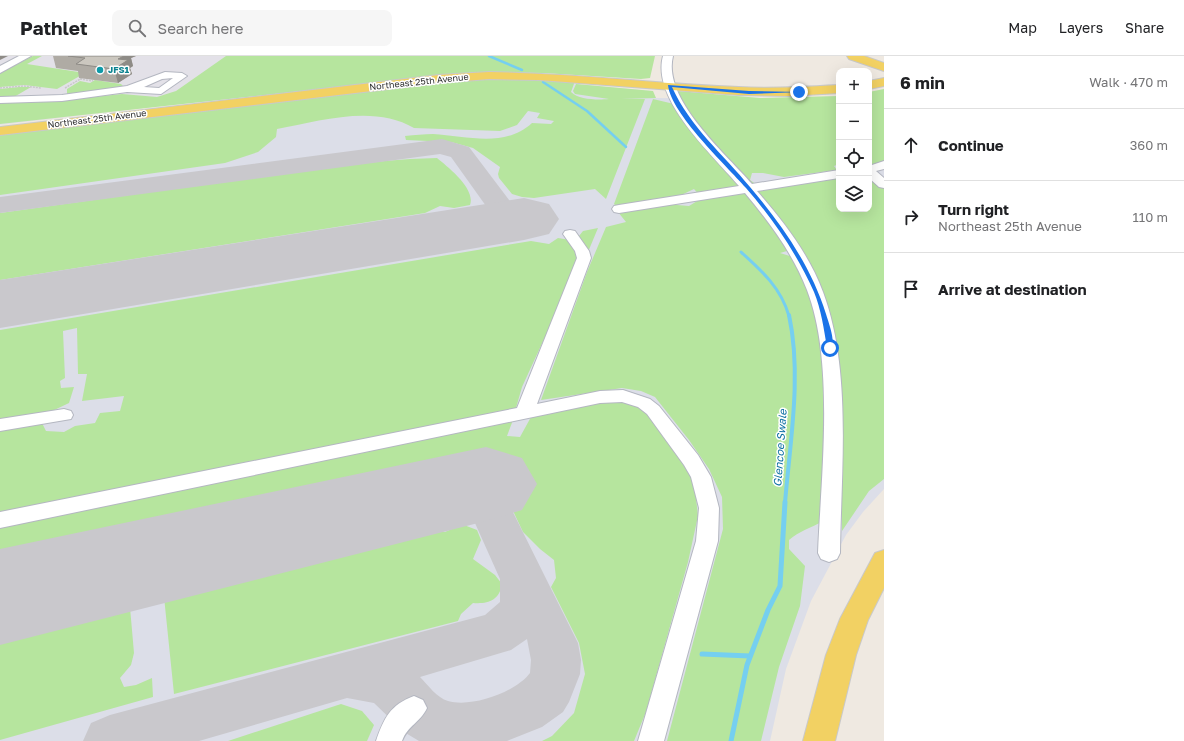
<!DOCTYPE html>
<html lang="en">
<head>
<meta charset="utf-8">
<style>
	:root { --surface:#fff; --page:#f6f6f6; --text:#202124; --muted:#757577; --line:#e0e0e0 }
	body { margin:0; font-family:"Golos Text",sans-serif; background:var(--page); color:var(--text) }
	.controls { position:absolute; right:12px; top:12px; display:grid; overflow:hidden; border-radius:8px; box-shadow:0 4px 16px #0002 }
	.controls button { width:36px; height:36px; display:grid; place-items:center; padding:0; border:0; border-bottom:1px solid var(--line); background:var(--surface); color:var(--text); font:20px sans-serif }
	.stop { position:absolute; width:12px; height:12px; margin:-9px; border:3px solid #1a73e8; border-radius:50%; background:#fff }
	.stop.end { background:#1a73e8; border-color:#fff; box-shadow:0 1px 4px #0008 }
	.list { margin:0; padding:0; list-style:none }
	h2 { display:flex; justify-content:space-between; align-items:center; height:52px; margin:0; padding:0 16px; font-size:17px }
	h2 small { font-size:13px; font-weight:400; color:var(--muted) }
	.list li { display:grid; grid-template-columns:26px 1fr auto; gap:12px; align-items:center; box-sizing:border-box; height:72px; padding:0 16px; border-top:1px solid var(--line) }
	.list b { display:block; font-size:15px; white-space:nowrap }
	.list p { margin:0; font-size:13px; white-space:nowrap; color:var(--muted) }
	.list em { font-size:13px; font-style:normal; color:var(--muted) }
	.icon { flex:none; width:22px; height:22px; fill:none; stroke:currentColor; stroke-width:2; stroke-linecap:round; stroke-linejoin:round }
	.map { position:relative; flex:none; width:884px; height:685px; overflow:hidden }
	header { display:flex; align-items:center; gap:24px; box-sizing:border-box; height:56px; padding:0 20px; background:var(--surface); border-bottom:1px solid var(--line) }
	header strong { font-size:19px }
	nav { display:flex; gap:22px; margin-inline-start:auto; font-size:14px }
	.search { width:280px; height:36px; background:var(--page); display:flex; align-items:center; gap:10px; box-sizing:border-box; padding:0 14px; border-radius:8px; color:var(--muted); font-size:15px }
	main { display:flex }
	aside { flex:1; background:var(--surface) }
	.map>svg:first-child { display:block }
	.industrial { fill:#e3e1e8 }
	.airport { fill:#dcdee8 }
	.green { fill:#b6e59e }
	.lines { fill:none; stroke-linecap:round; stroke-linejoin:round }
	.stream-far3 { stroke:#75cff0; stroke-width:2.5 }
	.stream-far2 { stroke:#75cff0; stroke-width:3 }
	.stream-far1 { stroke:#75cff0; stroke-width:4 }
	.stream { stroke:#75cff0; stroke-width:5 }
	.taxiway { fill:#c9c8cc; fill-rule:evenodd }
	.runway { fill:#c9c8cc; fill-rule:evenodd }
	.minor-casing { stroke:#b4b7c1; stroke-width:2 }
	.major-casing { stroke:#c9c9c9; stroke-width:2 }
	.path { stroke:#c9c9c9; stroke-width:1.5; stroke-dasharray:2 1; stroke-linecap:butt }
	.minor { fill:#fff; fill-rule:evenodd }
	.major { fill:#f2d163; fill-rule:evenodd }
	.wall { fill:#afaba4 }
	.shaded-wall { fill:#8e8b86 }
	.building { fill:#cbc7bf; stroke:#8e8b86 }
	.route { fill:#1a73e8 }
	.culture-dot { fill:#0f9aa8; stroke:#fff; stroke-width:1.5 }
	.labels { text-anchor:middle; stroke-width:3; stroke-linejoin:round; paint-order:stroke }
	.far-culture-label { font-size:9px; font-weight:bold; fill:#0d838f; stroke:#fff; text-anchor:start }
	.far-street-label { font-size:9px; fill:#2e2e2e; stroke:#fff }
	.water-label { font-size:11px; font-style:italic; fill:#0d6fa3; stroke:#fff }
</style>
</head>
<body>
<header>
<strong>Pathlet</strong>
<div class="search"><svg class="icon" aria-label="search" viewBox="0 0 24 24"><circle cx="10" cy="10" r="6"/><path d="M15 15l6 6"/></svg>Search here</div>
<nav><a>Map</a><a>Layers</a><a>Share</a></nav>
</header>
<main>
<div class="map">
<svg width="884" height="685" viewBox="0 0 884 685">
	<rect width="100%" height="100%" fill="#efe9e1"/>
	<path class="industrial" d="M0,0H246L176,48L0,69Z"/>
	<path class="airport" d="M573,28L651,35L654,42L839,44V153H869V41L884,38V433L863,456L846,479L811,545L786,613L770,685H0V83Z"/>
	<g class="green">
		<path d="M33,0H42L27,8L85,17L57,33L24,29L0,31V17Z"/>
		<path d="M226,0H655L650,22L641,23L543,17L477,16L0,68V46L54,45L122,38L157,41L176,35Z"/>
		<path d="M482,22L575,25L571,36C579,44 598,44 609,43L575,38L573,35L576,28L653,35L656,42L621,43H645L606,143L595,133L534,142L522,141L512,138L499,122L498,118L500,111L473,92L451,86L406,84L405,80C415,79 424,78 433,78C467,80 505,92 532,67L551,68L554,65L537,62L540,57L528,55L517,69L500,75L414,72C374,48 319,65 277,73L276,81L258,96L225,107L0,139V79Z"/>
		<path d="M95,24L121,28L123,30L67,40V33L80,25L90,27Z"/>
		<path d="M19,31H31L14,41H0V33Z"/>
		<path d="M884,33V107L869,109V36Z"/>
		<path d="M678,35L760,42L839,40V108L834,110L837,114L784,121L763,117H752L750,124L757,129L839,120V153H869V122L884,132V423L869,435L842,475V342L833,271L809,208L700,71L683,47Z"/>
		<path d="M653,43L674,48L746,135L788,189L787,195L780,197L793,201L813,240L826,327L823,465C811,472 799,475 789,484V493L805,510L800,550L779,611L761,685H667L723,473L722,441L709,413L689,384L655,341L641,335L622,332L541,344L587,216L606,171L626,166L618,156L665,148L689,150L702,142L694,133L677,141L616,150L614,148Z"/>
		<path d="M437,102C448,111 476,133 470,149L454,152L440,150L425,157L0,224V157L359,107L410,103Z"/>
		<path d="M598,172L588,196L586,190L579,180L583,175Z"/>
		<path d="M558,182L570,184L579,195V207L522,331L516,352L0,458V374L42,367L46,375L64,376L75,370L95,367L100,357L120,355L124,340L82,345L87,318H78L77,272L63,275L65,322L60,325L61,332L74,331L69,347L48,357L0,364V274L531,185L549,188Z"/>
		<path d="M603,345H620L636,349L649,360L694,424L698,460L688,506L646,656L634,685H542L552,680L574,657L585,618L579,587L551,531L556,522L554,504L540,493L523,476L489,404L466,407L0,512V469L513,364L507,380L520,381L531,361Z"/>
		<path d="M464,469L477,474L481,484L473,503L495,519L502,528C499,545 488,548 473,547L461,558L458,565L174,638L163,531L417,470L445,476L454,472Z"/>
		<path d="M129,540L134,597L131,609L120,622L124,631L136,629L152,622L153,641L0,684V570Z"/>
		<path d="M341,648L362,655L374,669L367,685H228Z"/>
	</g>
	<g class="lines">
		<g class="stream-far3">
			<path d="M489,0L522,14"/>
			<path d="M543,26L587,55L626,91"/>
		</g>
		<path class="stream-far2" d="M741,196C762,215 781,232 789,260"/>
		<path class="stream-far1" d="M785,447C790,386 802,319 789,259"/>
		<g class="stream">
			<path d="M702,598L750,600"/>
			<path d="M731,685L747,609L768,554L780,530L785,446"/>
		</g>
		<g class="taxiway">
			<path d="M442,83L469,91L525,165L521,171L511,173L501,171L451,101L440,98L0,157V141Z"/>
			<path d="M479,414L494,418L578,587L581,604L580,618L569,646L563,656L542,671L507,685H419L404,676L374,647L347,642L199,685H83L91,667L110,659L485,559L500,546V523L458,429L464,418ZM527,583L531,604L530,617C516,636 472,652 448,645C437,642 428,629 420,621L511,594Z"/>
		</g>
		<g class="runway">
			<path d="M524,142L549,148L559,163L549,178L524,184L0,272V224Z"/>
			<path d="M486,391L522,402L537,428L522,454L486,465L0,589V493Z"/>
		</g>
		<defs>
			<g id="minor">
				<path d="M19,0H31L0,17V10Z"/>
				<path d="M663,0H673C662,43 725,97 752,128L839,114V122L757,135C783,165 809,198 823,236C852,314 841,414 840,497L837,503L829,506L821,503L818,497C821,419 835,307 807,234C793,198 770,167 745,137L619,157L614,156L612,153L614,150L619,149L739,130C713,99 651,44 663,0Z"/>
				<path d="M165,16L182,17L187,20L161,38L127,36L62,45L0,47V41L62,39L127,30ZM173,22L159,32L144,31L162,23Z"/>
				<path d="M884,105V113L876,115L884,122V132L879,131L869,122V110Z"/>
				<path d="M570,174L575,175L589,195L591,202L537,348L600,335L623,334L650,343L659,350L698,399L711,421L719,452L718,485L664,685H638L696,485L699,452L691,421L684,409L647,358L638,351L622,346L600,347L0,472V456L517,352L577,202L575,195L563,178L565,175Z"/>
				<path d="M64,353L71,355L73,359L71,363L0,375V363Z"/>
				<path d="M414,640L423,644L427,652C420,667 408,669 402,685H376C384,662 390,649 414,640Z"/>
			</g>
			<g id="major">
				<path d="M847,0H864L884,7V15L849,3Z"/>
				<path d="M489,16C573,17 655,28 739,31C772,33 805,31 839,29V37L789,40L739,39L539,24L489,23L439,27L0,79V71L439,19Z"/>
				<path d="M884,22V30L869,33V25Z"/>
				<path d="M884,494V532L868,564L856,599L835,685H803L826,599L840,563L875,497Z"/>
			</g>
		</defs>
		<use href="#minor" class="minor-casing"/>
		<use href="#major" class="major-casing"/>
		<g class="path">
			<path d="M80,23L93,25"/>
			<path d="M0,32L24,30L41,32"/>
			<path d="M65,32L82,22"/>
		</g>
		<use href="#minor" class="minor"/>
		<use href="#major" class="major"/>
	</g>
	<path class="wall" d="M53,0H136L131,2L133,10L130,12L132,18L118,27L79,22L78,15L56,12Z"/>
	<g class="shaded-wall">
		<path d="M0,0H8L0,4Z"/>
		<path d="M119,0H136L131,2L133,10L130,12L132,18L118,27L114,13Z"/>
	</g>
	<path class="building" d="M68,0H124L118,3L128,4L114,13L76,8L85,2Z"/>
	<path class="route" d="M668,29L749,35L801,36L749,38L672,31C690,71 723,98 750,131C782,169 811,210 826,258C829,268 835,283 832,293L827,292C824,273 821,253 814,236C797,198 773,163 746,132C726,109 671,58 668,29Z"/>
	<circle class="culture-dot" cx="100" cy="14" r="4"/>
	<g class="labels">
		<g class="far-culture-label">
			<text x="108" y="17">JFS1</text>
		</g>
		<g class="far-street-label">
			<text transform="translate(419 26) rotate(-6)" y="3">Northeast 25th Avenue</text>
			<text transform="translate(97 63) rotate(-7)" y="3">Northeast 25th Avenue</text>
		</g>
		<g class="water-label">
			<text transform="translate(780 392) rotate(-86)" y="4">Glencoe Swale</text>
		</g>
	</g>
</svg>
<div class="controls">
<button>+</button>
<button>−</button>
<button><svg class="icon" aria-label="locate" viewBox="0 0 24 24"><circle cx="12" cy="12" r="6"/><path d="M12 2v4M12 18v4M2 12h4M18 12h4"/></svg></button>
<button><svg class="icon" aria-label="layers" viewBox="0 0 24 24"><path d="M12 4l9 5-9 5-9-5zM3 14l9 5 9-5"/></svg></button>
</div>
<div class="stop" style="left:830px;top:292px"></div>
<div class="stop end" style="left:799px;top:36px"></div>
</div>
<aside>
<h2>6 min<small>Walk · 470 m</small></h2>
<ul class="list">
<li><svg class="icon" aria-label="ahead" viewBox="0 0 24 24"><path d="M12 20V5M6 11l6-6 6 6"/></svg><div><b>Continue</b></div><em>360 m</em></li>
<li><svg class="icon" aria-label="right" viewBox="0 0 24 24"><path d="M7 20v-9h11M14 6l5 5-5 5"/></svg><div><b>Turn right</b><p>Northeast 25th Avenue</p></div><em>110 m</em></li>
<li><svg class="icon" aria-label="arrive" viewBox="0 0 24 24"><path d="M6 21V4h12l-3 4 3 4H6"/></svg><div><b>Arrive at destination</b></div></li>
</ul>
</aside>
</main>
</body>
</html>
